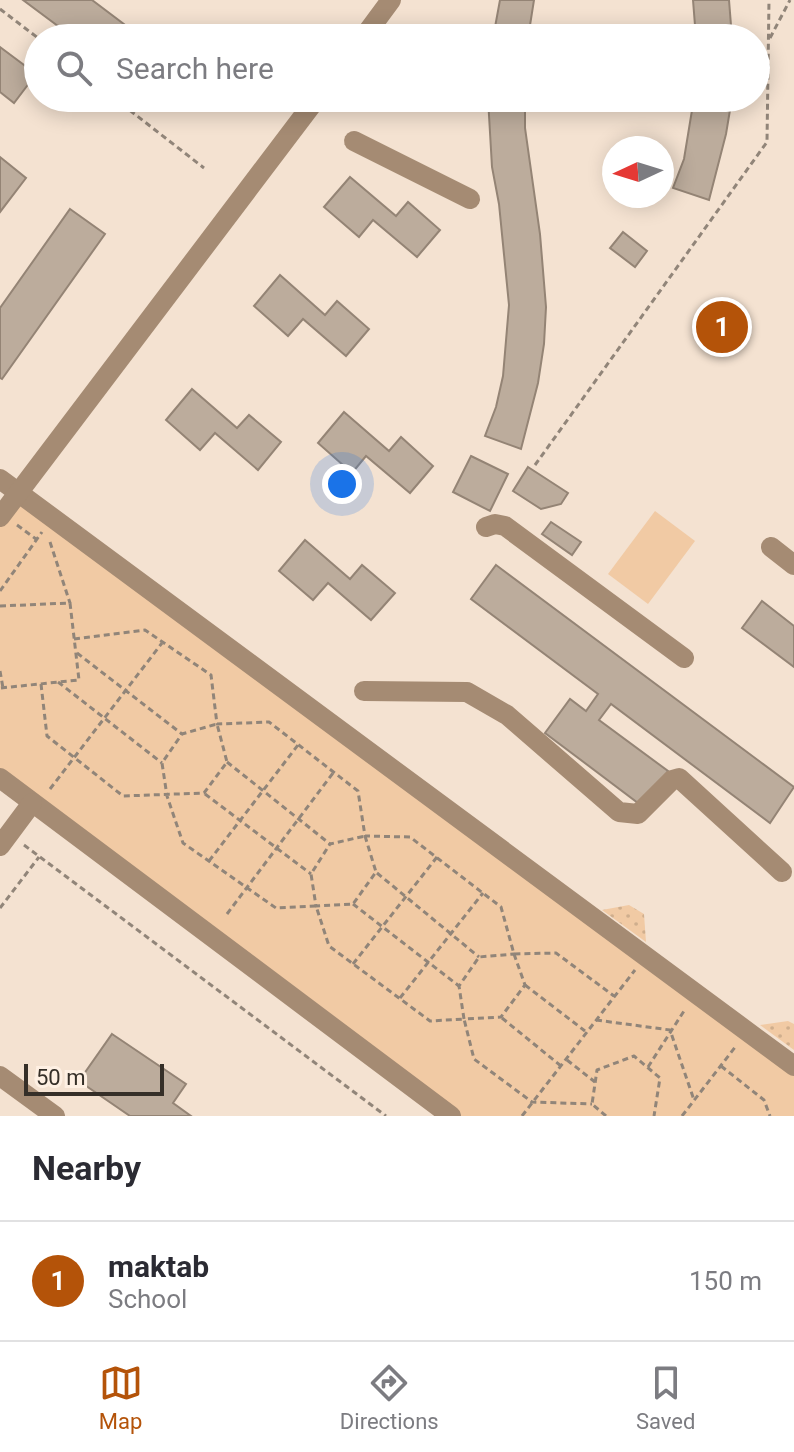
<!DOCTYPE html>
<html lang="en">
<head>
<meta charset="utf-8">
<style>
	:root { --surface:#fff; --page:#f2f2f3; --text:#2b2b33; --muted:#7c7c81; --line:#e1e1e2; --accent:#b45309 }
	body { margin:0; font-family:Roboto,sans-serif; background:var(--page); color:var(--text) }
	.compass { position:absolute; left:602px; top:136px; width:72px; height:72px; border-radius:50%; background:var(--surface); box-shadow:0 4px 20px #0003; rotate:266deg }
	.scale { position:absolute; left:24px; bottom:20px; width:140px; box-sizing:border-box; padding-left:8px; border:4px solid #352f28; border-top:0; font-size:22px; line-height:28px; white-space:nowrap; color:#352f28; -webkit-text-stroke:6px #fef0e3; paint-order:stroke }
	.you { position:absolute; left:342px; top:484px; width:28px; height:28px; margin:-20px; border:6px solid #fff; border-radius:50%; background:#1a73e8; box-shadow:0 0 0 12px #1a73e833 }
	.badge { display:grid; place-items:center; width:52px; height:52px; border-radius:50%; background:var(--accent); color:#fff; font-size:26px; font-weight:700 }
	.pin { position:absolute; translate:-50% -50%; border:4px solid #fff; box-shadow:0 2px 8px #0006 }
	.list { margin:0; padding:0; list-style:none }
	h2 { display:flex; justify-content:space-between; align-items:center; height:104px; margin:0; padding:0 32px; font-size:34px }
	h2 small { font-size:26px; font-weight:400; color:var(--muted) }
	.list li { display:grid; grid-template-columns:52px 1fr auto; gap:24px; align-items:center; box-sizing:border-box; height:120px; padding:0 32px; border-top:2px solid var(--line) }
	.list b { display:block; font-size:30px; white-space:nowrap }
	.list p { margin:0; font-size:26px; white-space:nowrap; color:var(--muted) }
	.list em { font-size:26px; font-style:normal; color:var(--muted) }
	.icon { flex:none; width:44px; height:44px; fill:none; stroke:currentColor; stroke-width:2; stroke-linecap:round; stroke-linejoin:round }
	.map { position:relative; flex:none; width:794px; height:1116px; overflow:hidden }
	.search { position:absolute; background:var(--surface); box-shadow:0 4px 20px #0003; left:24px; right:24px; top:24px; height:88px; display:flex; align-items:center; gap:20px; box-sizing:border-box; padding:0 28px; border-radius:44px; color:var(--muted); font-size:30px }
	.sheet { height:224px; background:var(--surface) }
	nav { display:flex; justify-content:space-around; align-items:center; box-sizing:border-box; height:112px; border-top:2px solid var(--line); background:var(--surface); font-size:22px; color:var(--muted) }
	nav a { display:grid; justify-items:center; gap:4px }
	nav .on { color:var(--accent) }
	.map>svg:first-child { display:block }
	.grass { fill:url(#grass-dots) }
	.green { fill:#f1caa4 }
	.building { fill:#bcac9c; stroke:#948475; stroke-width:2 }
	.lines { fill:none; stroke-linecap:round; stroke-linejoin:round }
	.path { stroke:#918579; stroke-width:3; stroke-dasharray:6 4; stroke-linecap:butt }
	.minor { stroke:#a58b73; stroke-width:20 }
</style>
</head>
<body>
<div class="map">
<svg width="794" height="1116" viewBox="0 0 794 1116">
	<defs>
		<pattern id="grass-dots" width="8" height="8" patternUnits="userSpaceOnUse" patternTransform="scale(2)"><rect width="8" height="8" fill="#f1caa4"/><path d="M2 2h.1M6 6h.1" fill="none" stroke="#cfae8d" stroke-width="1.8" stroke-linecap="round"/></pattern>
	</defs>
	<rect width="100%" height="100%" fill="#f4e2d1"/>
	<g class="grass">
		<path d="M629,905L644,914L646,942L602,910Z"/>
		<path d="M788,1021L794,1024V1050L760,1025Z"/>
	</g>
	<g class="green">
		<path d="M18,493L794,1066V1116H451L0,778V517Z"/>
		<path d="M655,511L695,541L648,604L608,574Z"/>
	</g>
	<g class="building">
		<path d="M23,0H92L137,34L134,38H74Z"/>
		<path d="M500,0H534L528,38H493Z"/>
		<path d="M693,0H729L732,38H696Z"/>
		<path d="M222,27L223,38H150V35Z"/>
		<path d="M0,47L36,74L14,103L0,92Z"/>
		<path d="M488,98H525V128L540,234L546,307L544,344L538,383L521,449L485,436L496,407L503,376L509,305L499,204L492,167Z"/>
		<path d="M694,98H732L726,134L709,200L673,188L684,159Z"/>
		<path d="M0,157L26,178L0,212Z"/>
		<path d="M350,177L396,216L408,202L440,230L417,257L373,220L359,237L324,207Z"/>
		<path d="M70,209L105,234L2,379L0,378V308Z"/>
		<path d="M623,232L647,251L635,267L610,248Z"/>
		<path d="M280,275L325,315L337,301L369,329L346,356L303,319L288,336L254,306Z"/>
		<path d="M192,389L237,428L249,415L281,442L258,470L215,433L200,450L166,420Z"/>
		<path d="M344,412L389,451L401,437L433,466L410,493L366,456L352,473L318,443Z"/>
		<path d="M471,456L508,474L490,511L453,492Z"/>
		<path d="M528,467L568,493L561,504L541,509L513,491Z"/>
		<path d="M551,522L581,542L572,555L542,534Z"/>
		<path d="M305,540L350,579L362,565L395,593L371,620L328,583L313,600L279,571Z"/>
		<path d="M496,565L794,787L770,823L611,704L599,720L668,771L642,806L545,733L570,699L586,711L598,694L471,599Z"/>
		<path d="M762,601L794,626V667L742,628Z"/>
		<path d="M112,1034L186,1084L173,1103L191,1116H130L79,1081Z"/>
	</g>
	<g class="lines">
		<g class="path">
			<path d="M0,9L38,38"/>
			<path d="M770,38L790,0"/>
			<path d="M114,98L204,168"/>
			<path d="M535,465L767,142L769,0"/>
			<path d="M17,525L36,539"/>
			<path d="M50,542L70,603"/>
			<path d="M0,591L42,532"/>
			<path d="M0,606L70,603L79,680L0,688"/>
			<path d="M74,639L145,630L211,675L217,724L269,722L358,791L365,836L410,837L501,907L514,954L556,953L614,996"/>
			<path d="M77,653L182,734"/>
			<path d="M0,671L3,688"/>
			<path d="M58,682L162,763"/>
			<path d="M41,684L47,736L123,796L204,793L227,762L217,724L182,734L162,763L167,796L183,843L276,908L316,906L329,946L430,1021L464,1019L474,1059L532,1102L592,1104"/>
			<path d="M227,762L330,844"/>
			<path d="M50,789L162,643"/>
			<path d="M205,794L311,874"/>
			<path d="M365,836L376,872L353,904L316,906L311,874L330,844Z"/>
			<path d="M24,845L386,1116"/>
			<path d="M209,861L298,745"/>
			<path d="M377,873L479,957"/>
			<path d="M353,904L459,986"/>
			<path d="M0,908L39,857"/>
			<path d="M227,914L333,773"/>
			<path d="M514,954L525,985L501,1017L464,1019L459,986L479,957Z"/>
			<path d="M353,964L437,857"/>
			<path d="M525,985L585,1031"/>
			<path d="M400,998L483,893"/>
			<path d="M502,1018L561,1066"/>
			<path d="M596,1020L670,1030L694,1100"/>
			<path d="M567,1060L595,1082"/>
			<path d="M721,1066L764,1100L770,1116"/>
			<path d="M648,1067L684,1011"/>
			<path d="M522,1116L635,970"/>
			<path d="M606,1116L592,1104L597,1070L634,1056L660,1078L654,1116"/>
			<path d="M682,1116L736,1046"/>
		</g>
		<g class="minor">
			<path d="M363,38L391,0"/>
			<path d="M354,141L470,199"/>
			<path d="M0,479L794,1066"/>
			<path d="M0,517L317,98"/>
			<path d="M486,527L495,524L505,526L684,658"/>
			<path d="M771,547L794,565"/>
			<path d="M364,691L467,692L507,715L619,812L638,814L672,780L679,778L782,872"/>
			<path d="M0,778L451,1116"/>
			<path d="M0,846L32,803"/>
			<path d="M0,1076L55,1116"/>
		</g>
	</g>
</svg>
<svg class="compass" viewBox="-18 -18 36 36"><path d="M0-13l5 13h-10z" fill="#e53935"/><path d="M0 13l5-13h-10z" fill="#7c7c81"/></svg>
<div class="scale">50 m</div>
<div class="you"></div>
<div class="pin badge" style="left:722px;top:327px">1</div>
<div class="search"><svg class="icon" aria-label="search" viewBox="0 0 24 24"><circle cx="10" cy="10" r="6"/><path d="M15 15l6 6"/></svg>Search here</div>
</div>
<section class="sheet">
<h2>Nearby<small></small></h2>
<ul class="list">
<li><span class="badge">1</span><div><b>maktab</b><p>School</p></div><em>150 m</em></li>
</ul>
</section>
<nav>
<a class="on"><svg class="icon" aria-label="map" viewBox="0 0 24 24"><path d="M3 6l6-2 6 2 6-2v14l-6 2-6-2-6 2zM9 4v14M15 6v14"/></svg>Map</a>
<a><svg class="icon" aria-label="directions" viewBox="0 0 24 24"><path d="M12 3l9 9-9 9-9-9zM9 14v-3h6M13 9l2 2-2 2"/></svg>Directions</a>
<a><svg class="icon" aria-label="saved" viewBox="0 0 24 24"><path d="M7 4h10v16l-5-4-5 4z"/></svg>Saved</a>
</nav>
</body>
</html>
